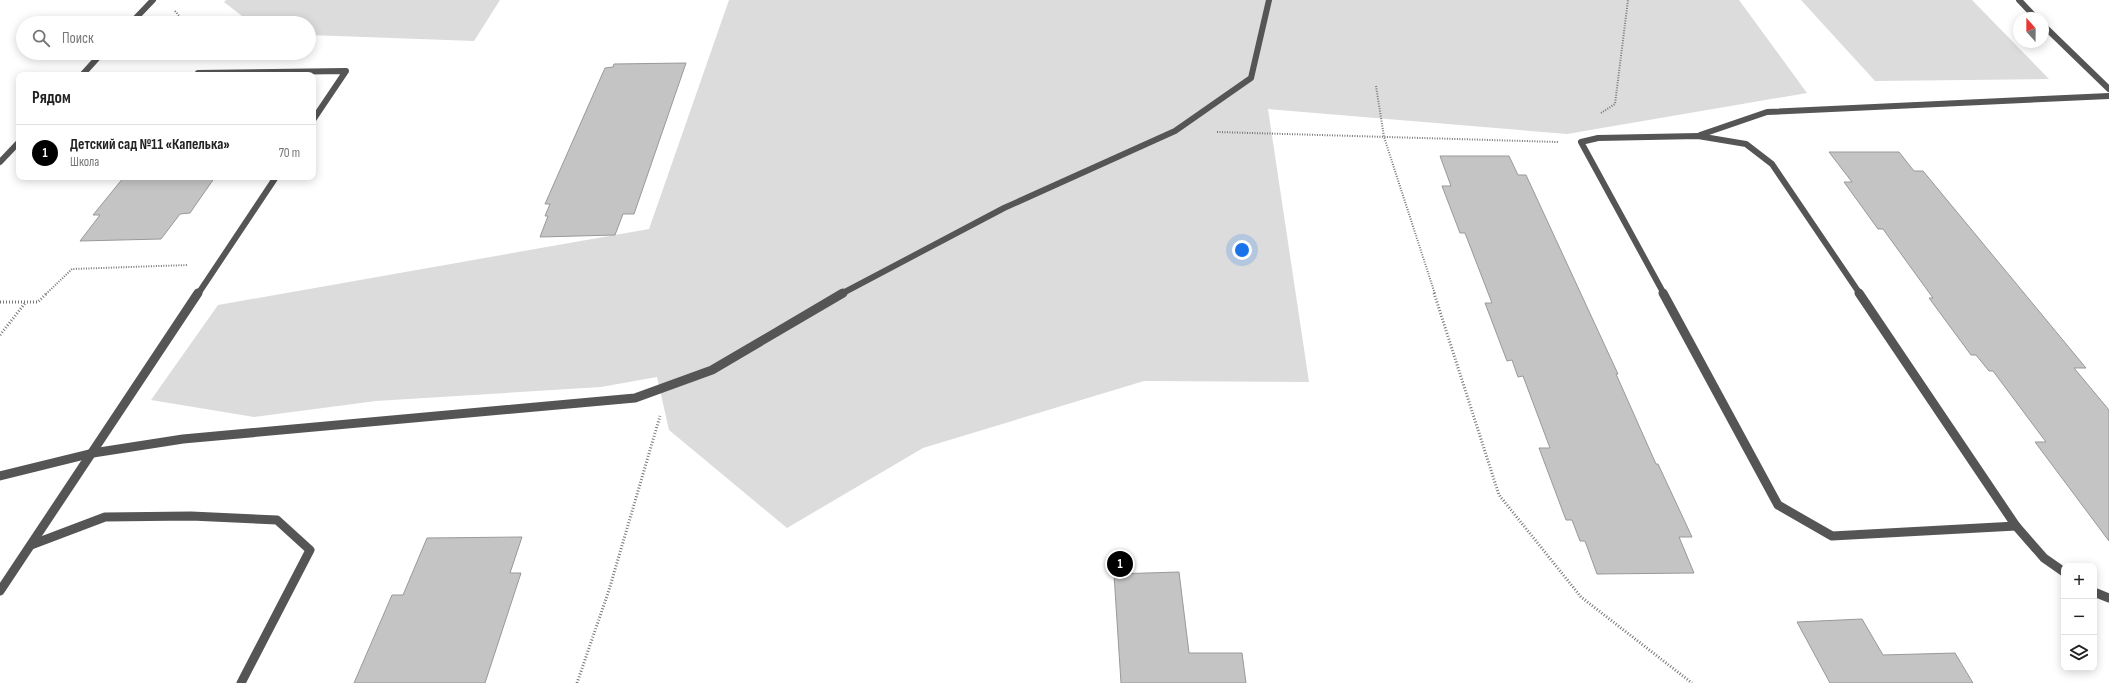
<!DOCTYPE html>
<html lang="ru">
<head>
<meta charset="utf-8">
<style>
	:root { --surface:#fff; --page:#f2f2f2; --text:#222; --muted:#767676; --line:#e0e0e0; --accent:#000 }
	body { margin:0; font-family:"Sofia Sans Condensed",sans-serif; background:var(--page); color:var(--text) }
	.controls { position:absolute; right:12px; bottom:12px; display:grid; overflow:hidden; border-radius:8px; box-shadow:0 2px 10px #0003 }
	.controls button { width:36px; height:36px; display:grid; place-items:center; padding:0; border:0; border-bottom:1px solid var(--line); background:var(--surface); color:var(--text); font:20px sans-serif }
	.compass { position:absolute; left:2013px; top:12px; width:36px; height:36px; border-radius:50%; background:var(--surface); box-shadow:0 2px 10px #0003; rotate:339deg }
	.you { position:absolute; left:1242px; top:250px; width:14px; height:14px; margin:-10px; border:3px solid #fff; border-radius:50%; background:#1a73e8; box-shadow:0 0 0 6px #1a73e833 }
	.badge { display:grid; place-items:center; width:26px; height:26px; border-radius:50%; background:var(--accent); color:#fff; font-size:13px; font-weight:700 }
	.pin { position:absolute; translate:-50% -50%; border:2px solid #fff; box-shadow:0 1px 4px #0006 }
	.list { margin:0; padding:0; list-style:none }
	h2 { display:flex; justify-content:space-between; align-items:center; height:52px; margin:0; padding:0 16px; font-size:17px }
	h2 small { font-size:13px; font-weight:400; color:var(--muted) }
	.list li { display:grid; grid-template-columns:26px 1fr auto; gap:12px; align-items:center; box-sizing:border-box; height:56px; padding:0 16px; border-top:1px solid var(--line) }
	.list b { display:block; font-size:15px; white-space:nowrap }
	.list p { margin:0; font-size:13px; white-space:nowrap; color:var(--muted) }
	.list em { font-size:13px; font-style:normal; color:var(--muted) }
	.icon { flex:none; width:22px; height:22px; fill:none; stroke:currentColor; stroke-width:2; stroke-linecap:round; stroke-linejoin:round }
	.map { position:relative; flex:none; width:2109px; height:683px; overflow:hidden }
	.search { position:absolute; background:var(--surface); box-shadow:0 2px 10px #0003; left:16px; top:16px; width:300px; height:44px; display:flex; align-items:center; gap:10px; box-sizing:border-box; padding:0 14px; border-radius:22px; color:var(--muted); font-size:15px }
	.panel { position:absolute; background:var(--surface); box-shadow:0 2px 10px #0003; left:16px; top:72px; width:300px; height:108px; border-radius:8px }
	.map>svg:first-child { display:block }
	.green { fill:#dcdcdc }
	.building { fill:#c4c4c4; stroke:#999 }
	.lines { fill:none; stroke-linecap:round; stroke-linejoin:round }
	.path-far1 { stroke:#777; stroke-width:2; stroke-dasharray:1 1.5; stroke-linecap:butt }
	.path { stroke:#777; stroke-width:3; stroke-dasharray:1 2; stroke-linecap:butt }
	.service-far1 { stroke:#555; stroke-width:6 }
	.service { stroke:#555; stroke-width:9 }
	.pedestrian { stroke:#555; stroke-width:6 }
</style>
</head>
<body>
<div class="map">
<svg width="2109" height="683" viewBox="0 0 2109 683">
	<rect width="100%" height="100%" fill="#fff"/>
	<g class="green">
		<path d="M226,0H500L474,41L309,35V23H251L224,2Z"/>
		<path d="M729,0H1739L1807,93L1567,134L1268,109L1309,382L1144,381L923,448L787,528L669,430L657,377L601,387L376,401L254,417L151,400L218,305L649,229Z"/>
		<path d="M1801,0H1972L2049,79L1875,81Z"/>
	</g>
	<g class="building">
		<path d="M686,63L634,214H623L615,235L540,237L548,216H545L550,204H545L605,68L613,67L614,64Z"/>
		<path d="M1829,152H1899L1914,171H1923L2086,368H2074L2109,410V541L2035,442H2046L1993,371H1989L1976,355H1971L1929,298H1933L1883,229H1878L1844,182H1852Z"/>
		<path d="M1440,156H1509L1518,175H1526L1618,374H1616L1656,464H1658L1692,537H1679L1694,573L1597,574L1585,541H1580L1572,520H1566L1539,448H1550L1523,376L1518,377L1512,360L1507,361L1485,303H1492L1465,233H1460L1442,186H1451Z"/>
		<path d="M124,177H215L190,213L180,214L161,239L80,241L100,215H93Z"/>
		<path d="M522,537L510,573H521L485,683H354L392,595H403L427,538Z"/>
		<path d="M1179,572L1189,653H1242L1246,683H1121L1114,574Z"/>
		<path d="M1862,619L1883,655L1955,653L1973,683H1830L1797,622Z"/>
	</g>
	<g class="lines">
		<g class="path-far1">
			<path d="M175,11L185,23"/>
			<path d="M1376,86L1384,137L1435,294"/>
			<path d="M1601,113L1615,104L1628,0"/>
			<path d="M1217,132L1558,142"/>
			<path d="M46,294L72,269L188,265"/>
		</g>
		<g class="path">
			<path d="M1434,293L1499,495L1581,597L1692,683"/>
			<path d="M0,302H38L47,293"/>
			<path d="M0,335L26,302"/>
			<path d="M577,683L609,590L660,416"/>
		</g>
		<g class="service-far1">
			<path d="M2019,0L2036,18"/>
			<path d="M2043,25L2109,89"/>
			<path d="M198,73L346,71L313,120"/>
			<path d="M1700,135L1767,112L2109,96"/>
			<path d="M198,294L276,177"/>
			<path d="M841,294L1004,208L1175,131L1251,78L1269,0"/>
			<path d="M1664,294L1581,142L1598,138L1698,136L1746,144L1772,164L1860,294"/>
		</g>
		<g class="service">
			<path d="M1663,293L1778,505L1832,536L2016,526"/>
			<path d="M1859,293L2016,526"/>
			<path d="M0,476L93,453L183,439L635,398L712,370L843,293"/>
			<path d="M2016,526L2044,558L2064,572"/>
			<path d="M31,545L105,517L191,516L277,520L310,550L241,683"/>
			<path d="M0,591L198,293"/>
			<path d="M2094,592L2109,598"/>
		</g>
		<g class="pedestrian">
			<path d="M131,23L153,0"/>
			<path d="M82,75L102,53"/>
			<path d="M0,162L19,142"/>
		</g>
	</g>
</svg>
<div class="controls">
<button>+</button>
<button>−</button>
<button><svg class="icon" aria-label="layers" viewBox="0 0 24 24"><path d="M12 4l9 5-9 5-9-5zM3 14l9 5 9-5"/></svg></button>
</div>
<svg class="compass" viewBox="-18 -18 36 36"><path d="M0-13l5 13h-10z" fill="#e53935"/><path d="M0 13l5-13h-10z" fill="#767676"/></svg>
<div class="you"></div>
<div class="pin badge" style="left:1120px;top:564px">1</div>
<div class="search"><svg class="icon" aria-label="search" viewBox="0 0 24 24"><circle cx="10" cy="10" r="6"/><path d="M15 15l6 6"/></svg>Поиск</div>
<section class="panel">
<h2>Рядом<small></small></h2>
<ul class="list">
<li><span class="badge">1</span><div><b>Детский сад №11 «Капелька»</b><p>Школа</p></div><em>70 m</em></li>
</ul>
</section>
</div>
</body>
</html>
